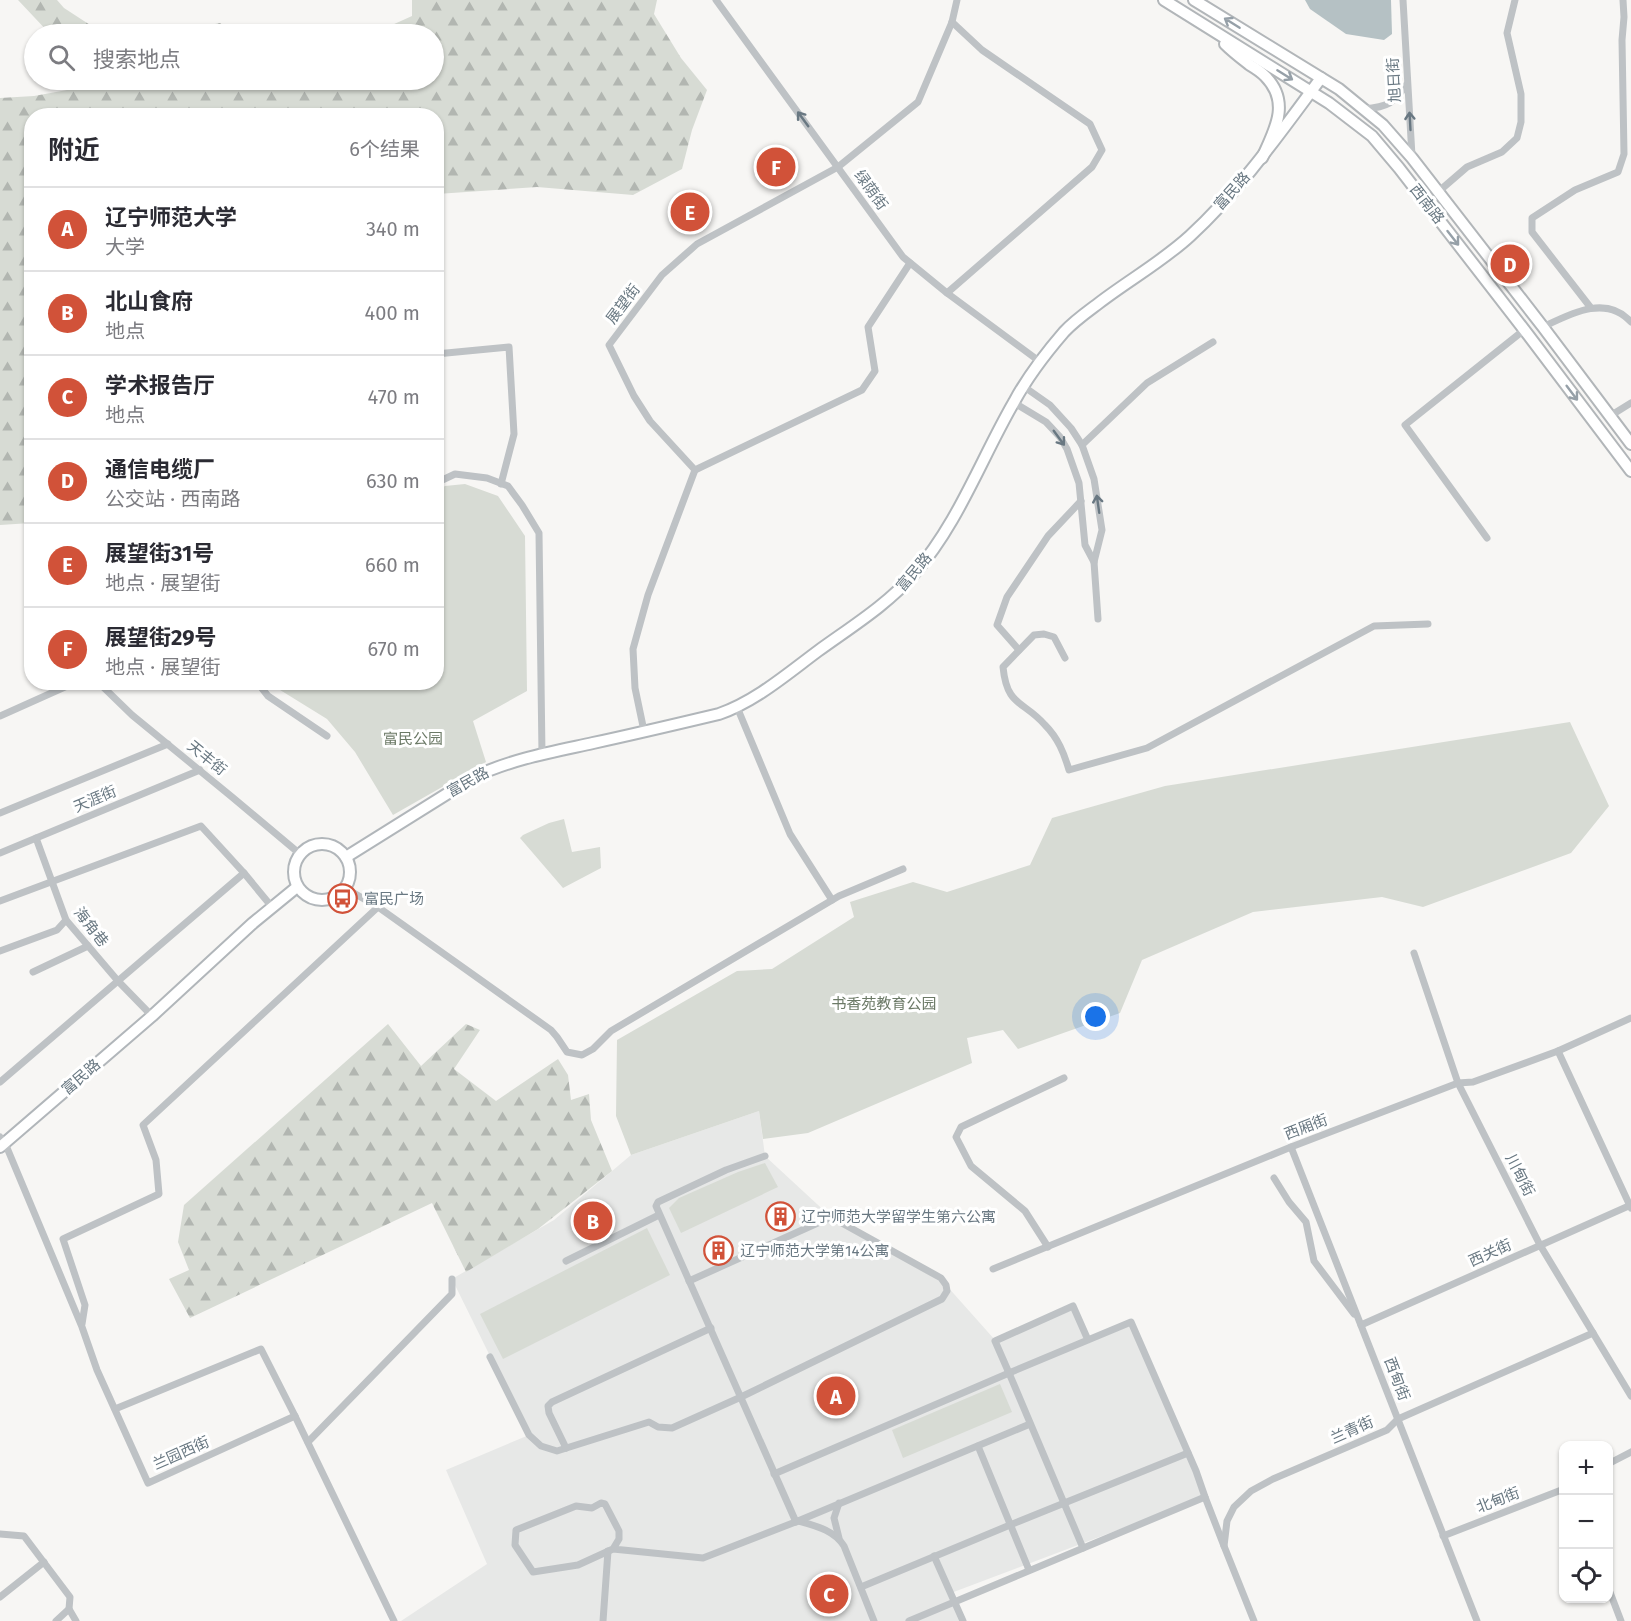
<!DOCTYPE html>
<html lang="zh">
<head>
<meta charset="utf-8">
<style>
	:root { --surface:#fff; --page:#f7f7f7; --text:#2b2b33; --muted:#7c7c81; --line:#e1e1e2; --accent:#d15239 }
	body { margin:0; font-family:"Fira Sans","Noto Sans SC",sans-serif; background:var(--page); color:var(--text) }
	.controls { position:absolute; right:18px; bottom:18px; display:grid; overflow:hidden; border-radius:12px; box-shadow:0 2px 4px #0004 }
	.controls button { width:54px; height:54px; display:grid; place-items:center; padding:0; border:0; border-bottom:2px solid var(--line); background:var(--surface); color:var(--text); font:30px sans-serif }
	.you { position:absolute; left:1096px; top:1017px; width:21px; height:21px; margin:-15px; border:4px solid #fff; border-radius:50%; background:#1a73e8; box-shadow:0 0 0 9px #1a73e833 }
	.badge { display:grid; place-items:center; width:39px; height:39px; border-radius:50%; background:var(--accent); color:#fff; font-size:20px; font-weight:700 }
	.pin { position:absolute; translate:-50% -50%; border:3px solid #fff; box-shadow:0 2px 6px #0006 }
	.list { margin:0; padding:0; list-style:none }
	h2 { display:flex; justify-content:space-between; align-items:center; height:78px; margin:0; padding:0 24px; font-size:26px }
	h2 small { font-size:20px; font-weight:400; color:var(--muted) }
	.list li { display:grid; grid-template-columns:39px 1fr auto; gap:18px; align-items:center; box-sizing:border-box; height:84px; padding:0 24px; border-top:2px solid var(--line) }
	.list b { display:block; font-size:22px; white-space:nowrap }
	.list p { margin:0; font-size:20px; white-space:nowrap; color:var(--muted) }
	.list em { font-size:20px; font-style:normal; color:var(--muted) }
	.icon { flex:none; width:33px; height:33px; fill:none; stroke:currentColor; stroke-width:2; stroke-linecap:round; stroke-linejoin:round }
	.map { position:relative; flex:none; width:1631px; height:1621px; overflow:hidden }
	.search { position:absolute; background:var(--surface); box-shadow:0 2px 4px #0004; left:24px; top:24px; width:420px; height:66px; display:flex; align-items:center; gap:15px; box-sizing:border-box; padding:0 21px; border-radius:33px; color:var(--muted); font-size:22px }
	.panel { position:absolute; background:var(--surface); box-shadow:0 2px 4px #0004; left:24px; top:108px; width:420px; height:582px; border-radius:24px }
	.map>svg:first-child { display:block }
	.built { fill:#e7e8e7 }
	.green { fill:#d7dbd4 }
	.forest { fill:url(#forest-firs) }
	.water { fill:#b5c1c4 }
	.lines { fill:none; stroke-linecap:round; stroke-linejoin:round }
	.secondary-casing { stroke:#b1b6ba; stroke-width:14 }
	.primary-casing { stroke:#b2b6b9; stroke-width:14 }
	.street { stroke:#bec2c5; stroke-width:7 }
	.secondary { stroke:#fff; stroke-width:10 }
	.primary { stroke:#fff; stroke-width:10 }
	.oneway { stroke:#96a0a8 }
	.oneway2 { stroke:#697882 }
	.labels { text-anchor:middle; stroke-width:6; stroke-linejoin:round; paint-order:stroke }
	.street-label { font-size:15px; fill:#697882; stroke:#fff }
	.park-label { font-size:15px; fill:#6c7a67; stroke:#fff }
	.poi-label { font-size:15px; fill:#697882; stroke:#fff; text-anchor:start }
</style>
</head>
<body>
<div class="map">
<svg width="1631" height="1621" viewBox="0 0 1631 1621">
	<defs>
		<pattern id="forest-firs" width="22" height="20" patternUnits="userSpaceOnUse" patternTransform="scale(1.5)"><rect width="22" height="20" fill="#d7dbd4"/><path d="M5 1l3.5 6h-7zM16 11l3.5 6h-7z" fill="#b2b6b1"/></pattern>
	</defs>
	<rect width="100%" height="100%" fill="#f7f6f4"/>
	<path class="built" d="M759,1111L765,1156L831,1217L946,1285L995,1340L1073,1306L1088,1340L1131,1322L1205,1497L951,1593L963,1621H401L487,1564L446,1470L529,1435L452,1279L554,1220L631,1155Z"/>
	<g class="green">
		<path d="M465,484L498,496L525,536L527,691L473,721L486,762L393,815L355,752L327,719L272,685L270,683L436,682L437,491L445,486Z"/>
		<path d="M1570,722L1609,806L1571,853L1423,907L1382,897L1253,912L1142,960L1120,1013L1018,1049L1003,1030L967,1038L972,1063L808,1133L763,1139L759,1111L631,1155L616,1116L617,1040L737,971L772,969L854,917L850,902L913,882L947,892L1030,865L1052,818L1165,786Z"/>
		<path d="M564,819L572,852L600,847L601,868L563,888L520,838L523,835L549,823Z"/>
		<path d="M765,1163L778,1187L681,1233L669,1208L679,1198L738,1172Z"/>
		<path d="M647,1228L670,1275L503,1359L480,1314Z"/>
		<path d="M1000,1384L1012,1412L903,1458L892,1430Z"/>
	</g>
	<g class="forest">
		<path d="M18,0H57L64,8L104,34H50Z"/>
		<path d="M412,0H657L654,14L681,58L707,90L692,130L682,169L633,195L537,187L437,194L436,116H32L31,523L0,525V98L34,96L67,90L71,80H434V34H372L412,16Z"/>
		<path d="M220,23L234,34H163H165Z"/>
		<path d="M388,1024L421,1066L466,1024L480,1030L454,1069L496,1101L558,1059L568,1075L571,1100L589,1094L591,1120L612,1171L538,1229L466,1272L432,1203L190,1318L169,1279L189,1270L178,1242L184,1205Z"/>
	</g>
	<path class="water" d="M1305,0H1391L1392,34L1384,40L1346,34L1310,9Z"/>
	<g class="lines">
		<defs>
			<g id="secondary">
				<circle cx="322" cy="872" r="28"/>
				<path d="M346,857L474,777C512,759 552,752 593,743C635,734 677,724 719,714C756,701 787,674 818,651C851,627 887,605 914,574C958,524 981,459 1014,402C1028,376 1045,354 1064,332C1074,321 1087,312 1099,303C1129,280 1163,261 1190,236C1241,189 1280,133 1321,78"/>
				<path d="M0,1147L152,1016L253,923L297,887"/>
			</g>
			<g id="primary">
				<path d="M1164,0L1329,103L1372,136L1399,168L1529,336L1631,471"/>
				<path d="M1194,0L1339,89L1383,125L1412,158L1543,327L1631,444"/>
				<path d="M1225,44C1233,52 1241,58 1250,65C1255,68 1261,72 1265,76C1291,102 1275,130 1262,158"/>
			</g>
		</defs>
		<use href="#secondary" class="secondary-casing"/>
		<use href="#primary" class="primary-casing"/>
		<g class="street">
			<path d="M716,0L903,257L947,293L1039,361"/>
			<path d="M1403,0L1412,156"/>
			<path d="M1364,109C1388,107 1394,103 1407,84"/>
			<path d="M1438,192L1467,167L1502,152L1517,138L1521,122V94L1507,33L1515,0"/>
			<path d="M947,293L1092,167L1102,150L1090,124L982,50L952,22"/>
			<path d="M1591,308L1532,232V218L1575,190L1618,172L1624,154L1622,40L1624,17L1623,0"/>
			<path d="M1543,327C1570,314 1606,294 1631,322"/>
			<path d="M436,354L509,347L514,434L501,484"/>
			<path d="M1023,386L1050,405L1071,428L1082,445L1094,479L1102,530L1094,562L1098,619"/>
			<path d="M1013,402L1046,422L1060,437L1067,449L1079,483L1085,545L1094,562"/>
			<path d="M1610,416L1631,403"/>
			<path d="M1082,445L1147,383L1213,342"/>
			<path d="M695,470L862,390L875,371L868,327L910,263"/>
			<path d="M436,483L455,474L487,478L508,486L522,505L539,533L542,754"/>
			<path d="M1487,538L1405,425L1524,330"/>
			<path d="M1019,650L997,625L1007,597L1048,536L1081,501"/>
			<path d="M1065,658L1054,637L1044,634L1034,635L1003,667C1007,707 1023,700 1045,725C1058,738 1064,753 1069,770L1147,748L1374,626L1428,624"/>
			<path d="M98,682L132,715L232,797L300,854"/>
			<path d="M257,682L268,696L327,736"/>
			<path d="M737,707L790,834L832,900"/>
			<path d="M0,716L76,682"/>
			<path d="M644,731L635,688L633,649L648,595L695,470L650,421L634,396L609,345L662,275L697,244L838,167L918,102L952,22L957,0"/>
			<path d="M0,813L168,744"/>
			<path d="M36,838L66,920L118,981L152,1016"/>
			<path d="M0,853L200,770"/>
			<path d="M345,888L378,907L551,1030L557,1037L567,1052L582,1055L593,1049L611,1031L839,896L903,869"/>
			<path d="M0,901L201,826L244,873L272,907"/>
			<path d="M0,951L57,930L66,920"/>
			<path d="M1414,953L1458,1083L1540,1245L1631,1396"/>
			<path d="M33,972L88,946"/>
			<path d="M1558,1051L1631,1208"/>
			<path d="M0,1082L244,873"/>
			<path d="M0,1137L5,1143L82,1327L97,1370L148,1483L295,1416L394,1621"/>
			<path d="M1291,1147L1477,1621"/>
			<path d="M765,1156L726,1170L658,1202L656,1206L796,1522"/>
			<path d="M1274,1178L1289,1202L1306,1222L1314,1261L1354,1314"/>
			<path d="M1048,1247L1025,1211L971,1166L956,1137L961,1127L1064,1078"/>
			<path d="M566,1261L659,1215"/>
			<path d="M993,1269L1291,1147L1458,1083L1473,1082L1558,1051L1631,1018"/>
			<path d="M82,1324L85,1305L63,1239L159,1194L156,1160L143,1125L378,907"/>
			<path d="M1361,1325L1631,1205"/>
			<path d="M1088,1340L1073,1306L995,1341L1009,1373L1131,1322L1196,1471L1205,1497L1224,1546"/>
			<path d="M490,1357L529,1435L541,1446L557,1451L649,1422L658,1427L672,1428L741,1397L942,1299L947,1291L946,1285L941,1278L831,1217L689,1281"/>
			<path d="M115,1409L261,1349L295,1416"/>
			<path d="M308,1442L452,1294V1279"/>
			<path d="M978,1446L1029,1570"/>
			<path d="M566,1448L549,1413L548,1406L552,1402L711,1328"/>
			<path d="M1608,1464L1631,1452"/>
			<path d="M774,1474L1009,1373L1083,1548"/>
			<path d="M798,1521C816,1526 834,1530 844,1546L874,1621"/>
			<path d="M0,1534L24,1536L70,1597L69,1609L76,1621"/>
			<path d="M1443,1536L1564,1489"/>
			<path d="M839,1538L834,1518L839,1503"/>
			<path d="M613,1549L619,1539V1531L605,1504L601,1503L592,1508L576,1506L516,1530L515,1545L533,1572L578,1565L613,1549L703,1558L798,1521L1030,1424"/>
			<path d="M934,1556L963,1621"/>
			<path d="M861,1587L1010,1525L1188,1453"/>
			<path d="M1608,1587L1621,1621"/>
			<path d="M0,1597L44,1562"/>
			<path d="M56,1621L69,1609"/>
			<path d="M603,1621L608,1551"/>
			<path d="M909,1621L1205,1497"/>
			<path d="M1254,1621L1224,1546L1227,1521L1234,1507L1251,1491L1273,1479L1387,1430L1398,1419L1593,1333"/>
		</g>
		<use href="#secondary" class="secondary"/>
		<use href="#primary" class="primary"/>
	</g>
	<defs><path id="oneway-shaft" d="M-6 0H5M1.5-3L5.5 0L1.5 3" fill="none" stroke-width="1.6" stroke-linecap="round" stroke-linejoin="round" transform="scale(1.5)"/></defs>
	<g class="oneway">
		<use href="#oneway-shaft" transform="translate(1232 23) rotate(-148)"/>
		<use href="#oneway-shaft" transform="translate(1285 75) rotate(32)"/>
		<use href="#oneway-shaft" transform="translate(1453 238) rotate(52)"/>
		<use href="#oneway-shaft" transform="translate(1572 393) rotate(53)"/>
	</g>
	<g class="oneway2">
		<use href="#oneway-shaft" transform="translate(803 119) rotate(-126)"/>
		<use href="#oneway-shaft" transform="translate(1410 121) rotate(-93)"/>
		<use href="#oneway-shaft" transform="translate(1059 438) rotate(54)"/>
		<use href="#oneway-shaft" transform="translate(1098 504) rotate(-98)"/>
	</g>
	<defs>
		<symbol id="bus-ring" viewBox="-11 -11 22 22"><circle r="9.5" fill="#fff" stroke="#d15239" stroke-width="1.5"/><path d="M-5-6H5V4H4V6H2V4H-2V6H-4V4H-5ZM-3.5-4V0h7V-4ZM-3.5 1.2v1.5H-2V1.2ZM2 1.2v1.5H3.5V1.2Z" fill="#d15239"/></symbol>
		<symbol id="building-ring" viewBox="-11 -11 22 22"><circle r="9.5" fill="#fff" stroke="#d15239" stroke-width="1.5"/><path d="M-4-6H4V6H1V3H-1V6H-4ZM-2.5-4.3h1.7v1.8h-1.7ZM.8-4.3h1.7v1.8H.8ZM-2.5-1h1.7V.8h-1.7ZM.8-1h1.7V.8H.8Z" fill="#d15239"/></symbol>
	</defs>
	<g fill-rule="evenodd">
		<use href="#bus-ring" x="326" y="882" width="33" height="33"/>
		<use href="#building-ring" x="764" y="1200" width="33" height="33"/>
		<use href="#building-ring" x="702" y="1234" width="33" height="33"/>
	</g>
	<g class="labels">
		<g class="street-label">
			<text transform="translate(1394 80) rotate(-93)" y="5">旭日街</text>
			<text transform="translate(871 190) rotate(54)" y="5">绿荫街</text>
			<text transform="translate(1232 191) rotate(-48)" y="5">富民路</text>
			<text transform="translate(1427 204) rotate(52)" y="5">西南路</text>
			<text transform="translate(623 304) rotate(-53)" y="5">展望街</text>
			<text transform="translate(914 572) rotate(-50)" y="5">富民路</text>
			<text transform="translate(207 758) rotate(39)" y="5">天丰街</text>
			<text transform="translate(468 782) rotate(-29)" y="5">富民路</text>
			<text transform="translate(95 799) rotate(-23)" y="5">天涯街</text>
			<text transform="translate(91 927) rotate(52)" y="5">海角巷</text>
			<text transform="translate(81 1077) rotate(-41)" y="5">富民路</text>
			<text transform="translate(1306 1127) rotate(-21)" y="5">西厢街</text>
			<text transform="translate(1520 1175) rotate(63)" y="5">川甸街</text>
			<text transform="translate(1490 1253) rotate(-24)" y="5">西关街</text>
			<text transform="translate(1397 1379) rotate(69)" y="5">西甸街</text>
			<text transform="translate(1352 1430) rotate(-24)" y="5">兰青街</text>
			<text transform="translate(181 1453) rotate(-24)" y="5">兰园西街</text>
			<text transform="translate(1498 1500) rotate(-21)" y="5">北甸街</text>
		</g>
		<g class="park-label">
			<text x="413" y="744">富民公园</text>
			<text x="884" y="1009">书香苑教育公园</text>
		</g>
		<g class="poi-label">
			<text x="364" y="904">富民广场</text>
			<text x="801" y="1222">辽宁师范大学留学生第六公寓</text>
			<text x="740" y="1256">辽宁师范大学第14公寓</text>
		</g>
	</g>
</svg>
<div class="controls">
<button>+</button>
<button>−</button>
<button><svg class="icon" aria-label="locate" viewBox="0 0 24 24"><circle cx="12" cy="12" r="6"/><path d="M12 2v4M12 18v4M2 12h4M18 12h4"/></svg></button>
</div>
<div class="you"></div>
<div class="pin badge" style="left:836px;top:1396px">A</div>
<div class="pin badge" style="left:593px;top:1221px">B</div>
<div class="pin badge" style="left:829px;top:1594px">C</div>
<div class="pin badge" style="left:1510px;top:264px">D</div>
<div class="pin badge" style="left:690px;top:212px">E</div>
<div class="pin badge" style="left:776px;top:167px">F</div>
<div class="search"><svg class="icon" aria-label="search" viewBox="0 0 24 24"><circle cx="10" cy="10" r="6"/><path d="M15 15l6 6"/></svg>搜索地点</div>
<section class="panel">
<h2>附近<small>6个结果</small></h2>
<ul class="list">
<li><span class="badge">A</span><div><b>辽宁师范大学</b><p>大学</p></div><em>340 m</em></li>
<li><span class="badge">B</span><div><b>北山食府</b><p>地点</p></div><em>400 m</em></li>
<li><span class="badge">C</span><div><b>学术报告厅</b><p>地点</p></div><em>470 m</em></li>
<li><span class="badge">D</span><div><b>通信电缆厂</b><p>公交站 · 西南路</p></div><em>630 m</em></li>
<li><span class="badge">E</span><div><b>展望街31号</b><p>地点 · 展望街</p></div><em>660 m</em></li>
<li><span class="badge">F</span><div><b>展望街29号</b><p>地点 · 展望街</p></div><em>670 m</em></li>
</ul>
</section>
</div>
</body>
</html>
